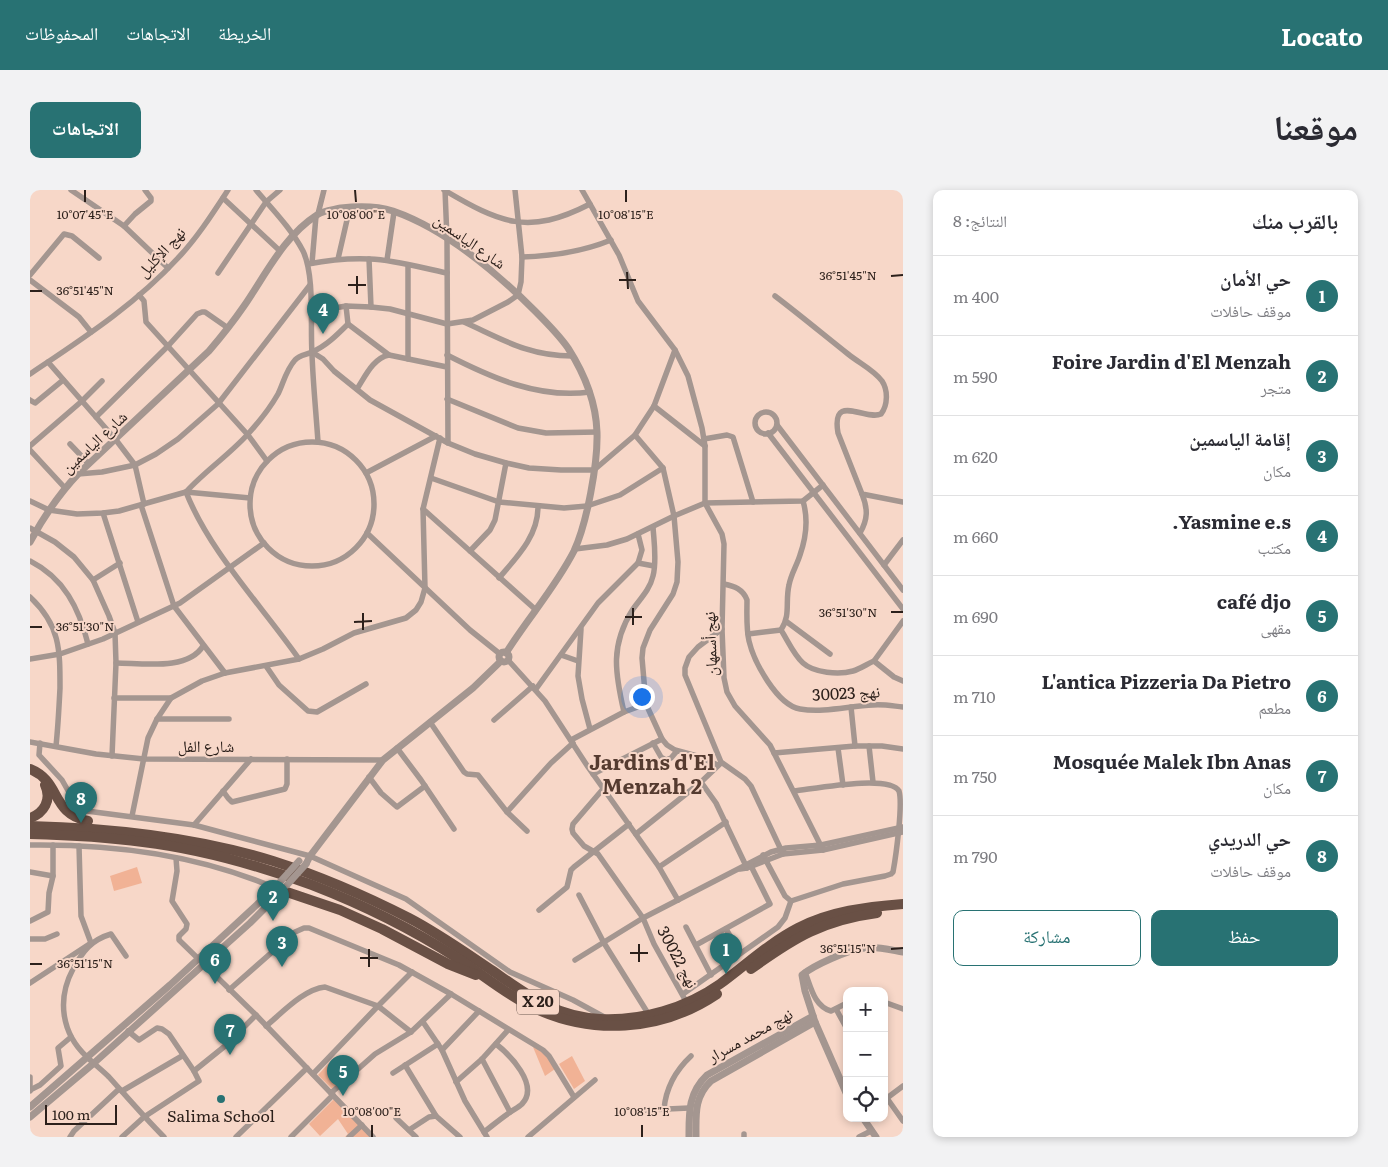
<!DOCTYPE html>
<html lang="ar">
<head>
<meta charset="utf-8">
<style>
	:root { --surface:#fff; --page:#f2f2f3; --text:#2b2b33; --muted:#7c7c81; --line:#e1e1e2; --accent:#287273 }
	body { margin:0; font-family:Literata,"Noto Naskh Arabic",serif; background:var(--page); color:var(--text); direction:rtl }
	.controls { position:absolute; right:15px; bottom:15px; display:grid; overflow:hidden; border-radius:10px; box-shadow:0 2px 8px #0003 }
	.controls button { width:45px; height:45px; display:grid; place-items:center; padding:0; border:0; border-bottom:1px solid var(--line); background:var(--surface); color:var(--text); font:25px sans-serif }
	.scale { position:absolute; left:15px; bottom:12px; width:72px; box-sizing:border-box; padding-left:5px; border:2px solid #2c201b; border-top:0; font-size:14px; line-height:18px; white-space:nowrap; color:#2c201b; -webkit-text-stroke:4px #f7d7c8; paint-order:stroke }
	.you { position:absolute; left:611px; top:506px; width:18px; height:18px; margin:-12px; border:4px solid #fff; border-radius:50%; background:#1a73e8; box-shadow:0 0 0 8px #1a73e833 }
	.badge { display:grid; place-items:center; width:32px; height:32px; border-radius:50%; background:var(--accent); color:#fff; font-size:16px; font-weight:700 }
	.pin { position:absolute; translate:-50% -41px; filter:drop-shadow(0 1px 2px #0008) }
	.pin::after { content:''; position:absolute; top:26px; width:18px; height:15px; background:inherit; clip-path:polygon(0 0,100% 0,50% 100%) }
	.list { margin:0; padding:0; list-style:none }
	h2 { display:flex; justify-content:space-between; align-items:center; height:65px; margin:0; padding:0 20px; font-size:21px }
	h2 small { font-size:16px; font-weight:400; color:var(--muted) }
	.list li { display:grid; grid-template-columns:32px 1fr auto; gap:15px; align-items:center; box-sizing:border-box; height:80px; padding:0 20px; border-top:1px solid var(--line) }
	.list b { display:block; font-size:19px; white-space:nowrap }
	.list p { margin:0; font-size:16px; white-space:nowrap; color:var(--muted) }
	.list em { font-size:16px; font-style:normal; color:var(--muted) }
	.actions { display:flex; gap:10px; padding:15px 20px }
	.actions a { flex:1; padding:11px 0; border:1px solid var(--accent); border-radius:10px; text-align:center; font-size:18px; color:var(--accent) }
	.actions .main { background:var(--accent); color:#fff }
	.icon { flex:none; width:28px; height:28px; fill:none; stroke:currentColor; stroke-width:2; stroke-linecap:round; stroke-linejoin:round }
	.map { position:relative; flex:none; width:873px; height:947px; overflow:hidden; direction:ltr; border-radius:10px }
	header { display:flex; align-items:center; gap:30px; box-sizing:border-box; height:70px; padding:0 25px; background:var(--accent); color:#fff }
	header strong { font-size:24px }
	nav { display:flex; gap:28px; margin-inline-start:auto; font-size:18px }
	.intro { display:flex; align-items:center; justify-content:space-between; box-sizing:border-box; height:120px; padding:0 30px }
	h1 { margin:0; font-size:35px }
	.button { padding:12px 22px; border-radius:10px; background:var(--accent); color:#fff; font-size:18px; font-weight:700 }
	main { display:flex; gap:30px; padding:0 30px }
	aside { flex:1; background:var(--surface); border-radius:10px; box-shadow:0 2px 8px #0003 }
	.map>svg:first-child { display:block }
	.green { fill:#f1b295 }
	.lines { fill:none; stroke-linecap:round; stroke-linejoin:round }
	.minor { stroke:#a49690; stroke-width:5.5 }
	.tertiary { stroke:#a49690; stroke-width:7 }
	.trunk { stroke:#695045; stroke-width:10 }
	.tertiary-bridge { stroke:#a49690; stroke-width:7 }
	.ticks { fill:none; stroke:#2c201b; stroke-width:2 }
	.poi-dot { fill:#287273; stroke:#f7d7c8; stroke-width:2 }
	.labels { text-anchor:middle; stroke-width:4; stroke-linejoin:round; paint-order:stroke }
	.shield { fill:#f7d7c8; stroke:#69574f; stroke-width:1 }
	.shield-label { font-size:15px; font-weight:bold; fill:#2c201b }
	.street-label { font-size:16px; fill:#2c201b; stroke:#f7d7c8 }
	.poi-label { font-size:16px; fill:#2c201b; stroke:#f7d7c8 }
	.district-label { font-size:21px; font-weight:bold; fill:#553b30; stroke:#f7d7c8 }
	.ticks-label { font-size:12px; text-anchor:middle; fill:#2c201b; stroke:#f7d7c8; stroke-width:4; stroke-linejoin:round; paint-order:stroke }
</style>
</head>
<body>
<header>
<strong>Locato</strong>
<nav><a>الخريطة</a><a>الاتجاهات</a><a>المحفوظات</a></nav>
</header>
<div class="intro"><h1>موقعنا</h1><a class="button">الاتجاهات</a></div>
<main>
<aside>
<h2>بالقرب منك<small>النتائج: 8</small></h2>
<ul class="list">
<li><span class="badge">1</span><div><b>حي الأمان</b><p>موقف حافلات</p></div><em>400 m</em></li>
<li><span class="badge">2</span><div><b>Foire Jardin d'El Menzah</b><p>متجر</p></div><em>590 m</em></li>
<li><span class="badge">3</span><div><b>إقامة الياسمين</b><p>مكان</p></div><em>620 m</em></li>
<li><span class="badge">4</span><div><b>Yasmine e.s.</b><p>مكتب</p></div><em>660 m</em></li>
<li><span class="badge">5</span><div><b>café djo</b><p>مقهى</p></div><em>690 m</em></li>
<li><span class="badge">6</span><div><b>L'antica Pizzeria Da Pietro</b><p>مطعم</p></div><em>710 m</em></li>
<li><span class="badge">7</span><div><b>Mosquée Malek Ibn Anas</b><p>مكان</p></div><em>750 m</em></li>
<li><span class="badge">8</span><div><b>حي الدريدي</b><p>موقف حافلات</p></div><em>790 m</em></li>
</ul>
<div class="actions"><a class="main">حفظ</a><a>مشاركة</a></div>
</aside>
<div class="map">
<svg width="873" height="947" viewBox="0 0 873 947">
	<rect width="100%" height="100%" fill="#f7d7c8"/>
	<g class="green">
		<path d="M107,677L112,693L84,701L80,686Z"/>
		<path d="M503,857L514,861L525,879L515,886Z"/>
		<path d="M542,866L555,891L544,899L529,874Z"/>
		<path d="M299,873L313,889L302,899L288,885Z"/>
		<path d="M304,909L342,947H315L318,944L308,929L290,946L279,934Z"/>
	</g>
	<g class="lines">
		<g class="minor">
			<path d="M41,0L94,36L138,78"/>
			<path d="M226,0C242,19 261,38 273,61C285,86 280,135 282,164C283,193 286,222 288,252"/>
			<path d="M414,0C470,33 498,46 560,14"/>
			<path d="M415,0L417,49L418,253"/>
			<path d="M552,0L589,65L608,111L645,160L658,186L672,238L675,256V313L692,344L694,354L692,439L694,488L697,502L705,516L740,555L793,660"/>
			<path d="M193,8L250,61"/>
			<path d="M288,24L294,0"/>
			<path d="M94,36L105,24L121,11V8L115,0"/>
			<path d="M492,67C523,66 552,62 581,50"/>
			<path d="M308,69L320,17"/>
			<path d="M339,69L341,117"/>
			<path d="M357,70L364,22"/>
			<path d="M282,73L286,26"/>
			<path d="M278,74C299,70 319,68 340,69C366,70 392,78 417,83"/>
			<path d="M378,75V169"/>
			<path d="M188,83L236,12L250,0"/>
			<path d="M0,85L34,44L42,46L69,68"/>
			<path d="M0,90L49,127L61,142"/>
			<path d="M109,105L114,111L116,132L218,245L237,271"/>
			<path d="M745,106C770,125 794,145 818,164C829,173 844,180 852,191C858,200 858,215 851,224C835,231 801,202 808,243L832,304L873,312"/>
			<path d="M316,116L318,134L359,165"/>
			<path d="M282,122L316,116L341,117L360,119L417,134L443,130L478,112L488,105L491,92L492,67L485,0"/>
			<path d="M434,132C472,149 498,166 542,166"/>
			<path d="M282,162L293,169L304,181L340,210L418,253L445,264L476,273L499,278L531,280H564L605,245L624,216L645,160"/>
			<path d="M417,165C462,188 509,209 560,202"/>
			<path d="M18,172L86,250L105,275L114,314"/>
			<path d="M0,184C52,149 105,115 148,68C167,48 183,23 198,0"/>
			<path d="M327,199C335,187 343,168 359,165L417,177"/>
			<path d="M417,209L488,238L516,243L567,242"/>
			<path d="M0,210L5,213L33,190"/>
			<path d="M624,216L675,256"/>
			<circle cx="736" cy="233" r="11"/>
			<path d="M66,227L138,156L167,124L172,122H175L198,138"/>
			<path d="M747,235L873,400"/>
			<path d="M738,243L873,419"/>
			<path d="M605,245L633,278L644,326L648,372L647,392L643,404L620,440L613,458L612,468L616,514"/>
			<path d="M674,249L697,245L703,247L723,312"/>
			<circle cx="282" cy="314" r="62"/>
			<path d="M40,254L59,274"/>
			<path d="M0,256L52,211L72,191"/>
			<path d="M0,260L35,298"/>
			<path d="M336,283L406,246"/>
			<path d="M48,284L72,282L105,275L126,264L148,249L188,214L280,95"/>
			<path d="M401,288L469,312L534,318L557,316L590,305L633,278"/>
			<path d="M156,302C175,281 199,265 218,244C228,233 240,218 248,204C253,194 256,180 265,170C270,165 276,165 282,162C296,156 307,145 318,134"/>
			<path d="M0,311L19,320L47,324L73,323L89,321L156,302L220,308"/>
			<path d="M773,311C778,328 776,348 770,365C767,375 761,384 759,395C755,412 761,425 751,440C758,451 764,465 773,473C784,483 809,485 823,481C830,479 837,474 844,471L864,487L873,491"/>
			<path d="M111,315L144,416L195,483"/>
			<path d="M393,319L440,361L460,340L465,330L476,273"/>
			<path d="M73,323L108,432"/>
			<path d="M623,337C624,352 627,371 623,386C620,399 611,408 603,419C580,455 585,483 594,522L616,514L632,549L637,555L645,560L667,566L688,575"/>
			<path d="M0,338L25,352L44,367L63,390L79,426L85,443L86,473L82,566"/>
			<path d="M337,343L440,440L470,464"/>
			<path d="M830,343C838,329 838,319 832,304"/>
			<path d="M545,359L577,355L597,349L644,326L675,313L773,311L793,295"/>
			<path d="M440,361L506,420"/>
			<path d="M0,371C34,388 49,418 58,454"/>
			<path d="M608,373L624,376"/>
			<path d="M854,375L873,350"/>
			<path d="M469,388C487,367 508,346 508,317"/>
			<path d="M63,390L90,373"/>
			<path d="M694,394C704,396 713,399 717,410C717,423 716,438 719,451C724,472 747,515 770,519C794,523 819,516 843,515C853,514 863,516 873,517"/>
			<path d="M0,407C30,435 30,459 30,498C29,518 28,537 26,556"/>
			<path d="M757,432L800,464"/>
			<path d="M551,439L548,486L552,509L560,539"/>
			<path d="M692,439L668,457L659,467L655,478V485L691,572L715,589L721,596L753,664"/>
			<path d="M718,444L751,440"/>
			<path d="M531,465L548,471"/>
			<path d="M0,469L30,464L73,449L150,413L234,353"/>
			<path d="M269,469L293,459L324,443L376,428L386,420L391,412L395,398L393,319L410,248"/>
			<path d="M478,470L515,511L558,577L629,677"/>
			<path d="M844,471L873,431"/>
			<path d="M86,473C111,473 158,481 173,456"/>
			<path d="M236,476L249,495L278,521L287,522L336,494"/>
			<path d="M506,499L568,413L608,373L612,360L608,344"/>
			<path d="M84,508H141"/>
			<path d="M821,517L825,556"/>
			<path d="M127,529H199"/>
			<path d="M464,530L503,496"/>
			<path d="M400,532L434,582L437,584L448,585L477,622L497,641"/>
			<path d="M541,550L594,522"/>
			<path d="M0,552L66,564L114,569L353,570"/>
			<path d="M10,553L9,565L32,590L49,620L164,635L280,666L376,709L480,782L543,810L576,828"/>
			<path d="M623,553L631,567L636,570L641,568L647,561"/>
			<path d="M839,556L843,592"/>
			<path d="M367,558L391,590L424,639"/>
			<path d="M808,558L813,595"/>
			<path d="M744,563L825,556H852L873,559"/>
			<path d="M563,584L632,549"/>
			<path d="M339,587L351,603L367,617L395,596"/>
			<path d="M671,592L686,613L717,678"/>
			<path d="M573,599L543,634L542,639L543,643L554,656L568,664L613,728L624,754L658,815"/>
			<path d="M193,601L198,608L202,612L255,599L257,594V569"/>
			<path d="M477,622L521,573L543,553"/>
			<path d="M102,626L118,548L127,529L141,508L172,491L195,483L269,469C232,416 179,361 156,302"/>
			<path d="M164,635L221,569"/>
			<path d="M606,644L671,592L691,573"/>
			<path d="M0,655C82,654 169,665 245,698"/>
			<path d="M733,665L755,706L761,711L813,694L855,686L861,684L863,682C866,666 873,614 869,601C859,584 783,599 764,601"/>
			<path d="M146,668L147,681L142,711L157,734L156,739L149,746V750L226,825L343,947"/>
			<path d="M710,679L717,678L753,664L793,660L873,642"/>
			<path d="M0,682L23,686"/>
			<path d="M549,705L574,753L619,825"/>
			<path d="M648,710L629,677L696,632"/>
			<path d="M509,720L537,697L541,680L544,677L599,634"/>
			<path d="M0,731L18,722L19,703L23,686V655"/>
			<path d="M656,737L681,785"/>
			<path d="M696,739L710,763"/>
			<path d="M0,749H15L27,744"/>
			<path d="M666,755L740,714L720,674"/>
			<path d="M96,766L81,744C61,750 53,761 43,779C27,809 31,843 57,867C64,874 72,880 79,887C97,907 115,928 134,947"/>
			<path d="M545,770L613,728L741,662L756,658L791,655L873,637"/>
			<path d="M775,782C781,797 784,816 801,821L817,813"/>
			<path d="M0,793L61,753L51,726L49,656"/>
			<path d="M199,800L265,742L274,738H279L369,775L421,804L513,860L519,866L544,907"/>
			<path d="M653,804L748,737L755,728L761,711"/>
			<path d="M854,812L873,819"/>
			<path d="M806,819L817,839"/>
			<path d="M393,832L412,860L435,911L457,947"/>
			<path d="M236,836C252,823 274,799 295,797L348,816L381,842"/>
			<path d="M412,860L449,821"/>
			<path d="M452,869L480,922"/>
			<path d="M375,875L406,926L430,947"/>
			<path d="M164,881L195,856L226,825"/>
			<path d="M363,883L408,854"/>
			<path d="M283,884L348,816L382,782"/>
			<path d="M0,887V901"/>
			<path d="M426,892L452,869L478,840"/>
			<path d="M0,900L10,895L31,876L28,858L41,847"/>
			<path d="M92,901L152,866"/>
			<path d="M301,903L345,864L381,842L421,804"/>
			<path d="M854,904L873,931"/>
			<path d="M857,908L873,896"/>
			<path d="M634,919C636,897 645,881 661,866"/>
			<path d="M616,920L659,918"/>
			<path d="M366,928L386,947"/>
			<path d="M379,940L399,927L406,926"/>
			<path d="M454,942C462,936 470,929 479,923C483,920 489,917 492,914C510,895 479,864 466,854"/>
			<path d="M40,947L44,941L89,899"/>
			<path d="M92,947L114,927L169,891L164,881L139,844L132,839L127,838L109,850L98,841"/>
			<path d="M206,947L277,878"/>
			<path d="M261,947L303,905"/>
			<path d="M319,947L332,935"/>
			<path d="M498,947L565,890"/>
			<path d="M714,947V944"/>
			<path d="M829,947L841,941"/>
		</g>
		<g class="tertiary">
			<path d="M0,352C13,328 29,304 48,284L179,161C191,147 203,132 214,116C236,84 254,46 287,25C294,20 303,20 311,18C328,16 347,16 363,21C415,39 467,83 505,121C517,133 529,145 538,158C554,183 566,212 567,242C568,273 557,333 544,361C525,398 498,428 476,463"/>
			<circle cx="474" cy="467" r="5"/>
			<path d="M276,674L280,666L353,570L443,498L471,471"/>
			<path d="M817,905L785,832L775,801L772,785C784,775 818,760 834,758C846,756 861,760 873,762"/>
			<path d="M0,917L140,795L247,696"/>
			<path d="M0,927L64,873L220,733L255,698"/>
			<path d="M833,928L846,947"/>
			<path d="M659,947C659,923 658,903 677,885L783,826"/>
			<path d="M666,947C666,925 664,907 681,891L785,832"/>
		</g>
		<g class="trunk">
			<path d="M0,579C32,592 20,623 58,631"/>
			<path d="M0,628C14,623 22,610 15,595"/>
			<path d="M0,636C82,638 165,647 243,671C290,686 336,706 379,728C408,743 436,763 463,781C499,806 524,826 570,829C612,831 656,818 690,794C716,775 739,753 768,738C801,721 836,717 873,714"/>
			<path d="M0,644C38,645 76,647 113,652C171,659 227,675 282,695C331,714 382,739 427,768C452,784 474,803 500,816C560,846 631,842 687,804"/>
			<path d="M245,698L310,720L352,739L418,774L446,785"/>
			<path d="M721,779C764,748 793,730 847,723"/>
		</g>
		<g class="tertiary-bridge">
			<path d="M250,692L269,671"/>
			<path d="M257,695L276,674"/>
		</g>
	</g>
	<path class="ticks" d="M55,0V12M325,0L326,12M596,0V12M597,82L598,99M327,86V104M861,86L873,85M589,90H606M318,95H336M0,101H12M603,418V435M861,422H873M333,423V440M595,427H612M324,432L342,431M0,437H12M609,754V772M339,759V777M861,759L873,758M600,763H618M330,768H348M0,774H12M342,935V947M612,935V947"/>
	<circle class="poi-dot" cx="191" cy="909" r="5"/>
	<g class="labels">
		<rect class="shield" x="487" y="799.5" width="42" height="25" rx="4"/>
		<g class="shield-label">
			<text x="508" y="817">X 20</text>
		</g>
		<g class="street-label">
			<text transform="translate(440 51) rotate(35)" y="6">شارع الياسمين</text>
			<text transform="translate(131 62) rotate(-47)" y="6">نهج الإكليل</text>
			<text transform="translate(64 252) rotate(-43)" y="6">شارع الياسمين</text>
			<text transform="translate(680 454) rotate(-92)" y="6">نهج أسمهان</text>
			<text transform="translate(816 503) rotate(-3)" y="6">نهج 30023</text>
			<text x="176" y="562">شارع الفل</text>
			<text transform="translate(648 767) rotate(62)" y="6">نهج 30022</text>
			<text transform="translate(720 845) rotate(-29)" y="6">نهج محمد مسرار</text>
		</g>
		<g class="poi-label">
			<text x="191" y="932">Salima School</text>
		</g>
		<g class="district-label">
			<text x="622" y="580">Jardins d'El<tspan x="622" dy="24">Menzah 2</tspan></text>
		</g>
	</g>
	<g class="ticks-label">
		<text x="55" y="29">10°07'45"E</text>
		<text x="326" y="29">10°08'00"E</text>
		<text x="596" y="29">10°08'15"E</text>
		<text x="818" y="90">36°51'45"N</text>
		<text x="55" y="105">36°51'45"N</text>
		<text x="818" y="427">36°51'30"N</text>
		<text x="55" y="441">36°51'30"N</text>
		<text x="818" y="763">36°51'15"N</text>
		<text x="55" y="778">36°51'15"N</text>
		<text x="342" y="926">10°08'00"E</text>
		<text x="612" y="926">10°08'15"E</text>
	</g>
</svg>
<div class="controls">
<button>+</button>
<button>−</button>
<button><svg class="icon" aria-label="locate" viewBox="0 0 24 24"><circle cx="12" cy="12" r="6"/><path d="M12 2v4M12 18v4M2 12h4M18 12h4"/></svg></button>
</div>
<div class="scale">100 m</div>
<div class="you"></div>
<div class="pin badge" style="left:696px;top:784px">1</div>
<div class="pin badge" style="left:243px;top:731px">2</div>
<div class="pin badge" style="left:252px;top:777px">3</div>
<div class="pin badge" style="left:293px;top:144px">4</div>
<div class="pin badge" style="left:313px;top:906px">5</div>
<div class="pin badge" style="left:185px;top:794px">6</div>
<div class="pin badge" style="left:200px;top:865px">7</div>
<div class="pin badge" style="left:51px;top:633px">8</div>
</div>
</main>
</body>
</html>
